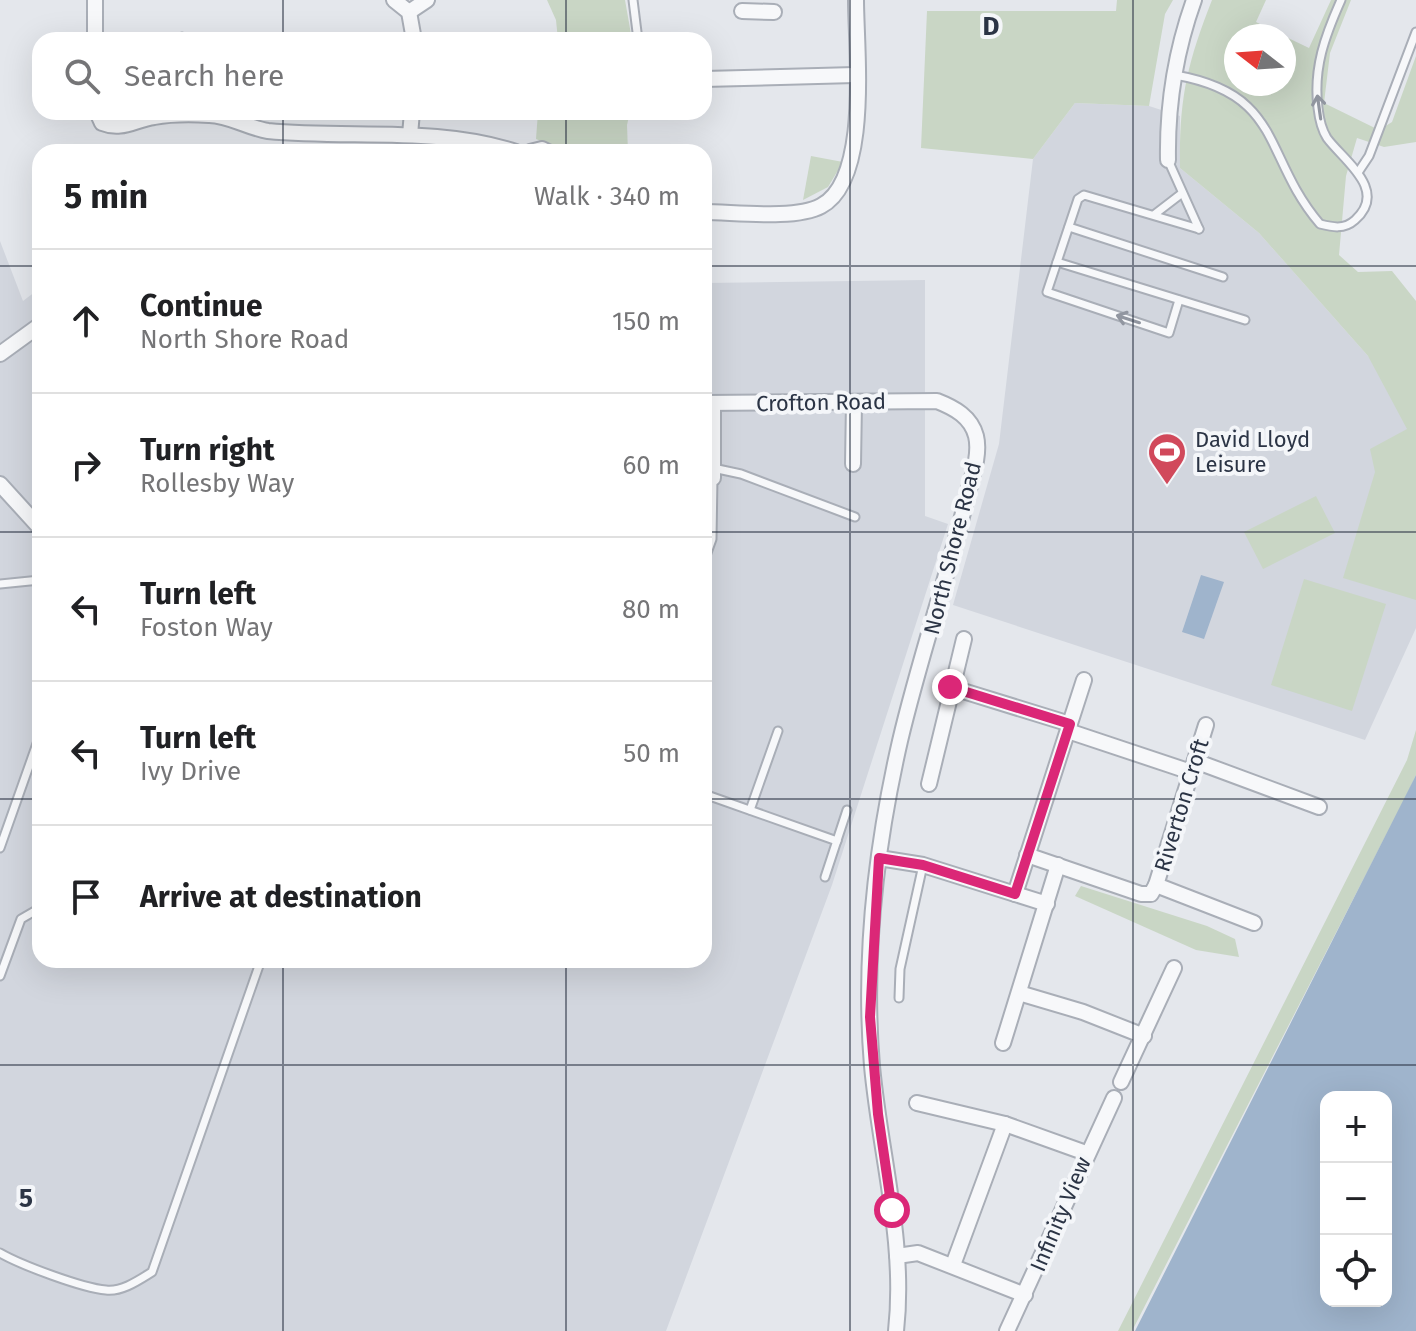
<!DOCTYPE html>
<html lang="en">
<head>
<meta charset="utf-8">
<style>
	:root { --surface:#fff; --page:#f6f6f6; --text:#202124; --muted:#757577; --line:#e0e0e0 }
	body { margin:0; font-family:"Fira Sans",sans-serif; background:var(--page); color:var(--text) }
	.controls { position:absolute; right:24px; bottom:24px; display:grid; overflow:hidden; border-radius:16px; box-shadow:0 8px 32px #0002 }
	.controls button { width:72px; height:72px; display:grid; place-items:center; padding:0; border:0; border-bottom:2px solid var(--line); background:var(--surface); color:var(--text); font:40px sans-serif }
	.compass { position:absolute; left:1224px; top:24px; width:72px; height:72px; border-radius:50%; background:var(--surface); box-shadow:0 8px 32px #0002; rotate:287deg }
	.stop { position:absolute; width:24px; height:24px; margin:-18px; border:6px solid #db2777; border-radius:50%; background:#fff }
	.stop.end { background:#db2777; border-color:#fff; box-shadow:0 2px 8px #0008 }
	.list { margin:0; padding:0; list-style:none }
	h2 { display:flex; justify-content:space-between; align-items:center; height:104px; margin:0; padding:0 32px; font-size:34px }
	h2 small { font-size:26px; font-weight:400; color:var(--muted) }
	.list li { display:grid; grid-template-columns:52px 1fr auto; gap:24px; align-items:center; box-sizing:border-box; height:144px; padding:0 32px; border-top:2px solid var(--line) }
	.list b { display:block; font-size:30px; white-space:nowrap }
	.list p { margin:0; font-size:26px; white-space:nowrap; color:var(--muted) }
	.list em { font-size:26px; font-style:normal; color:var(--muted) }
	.icon { flex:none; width:44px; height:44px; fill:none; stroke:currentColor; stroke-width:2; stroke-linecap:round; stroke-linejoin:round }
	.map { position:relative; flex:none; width:1416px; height:1331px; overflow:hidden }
	.search { position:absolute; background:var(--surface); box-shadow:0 8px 32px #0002; left:32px; top:32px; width:680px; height:88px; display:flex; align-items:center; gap:20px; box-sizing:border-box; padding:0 28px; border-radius:24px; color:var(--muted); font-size:30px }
	.panel { position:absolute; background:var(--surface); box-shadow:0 8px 32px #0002; left:32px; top:144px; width:680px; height:824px; border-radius:24px }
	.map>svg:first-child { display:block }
	.built { fill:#d2d6de }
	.green { fill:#c9d6c5 }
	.water { fill:#9fb4cc; fill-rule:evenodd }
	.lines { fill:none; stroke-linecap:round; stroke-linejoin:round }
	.lane-casing { stroke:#a9aeb7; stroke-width:11 }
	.street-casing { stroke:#a9aeb7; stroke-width:18 }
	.lane { stroke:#f7f8fa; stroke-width:7 }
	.street { stroke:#f7f8fa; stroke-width:14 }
	.oneway { stroke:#9196a0 }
	.route { stroke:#db2777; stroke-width:10 }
	.grid { fill:none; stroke:#2b3445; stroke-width:2; stroke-opacity:0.55 }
	.labels { text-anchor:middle; stroke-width:8; stroke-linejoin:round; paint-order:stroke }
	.street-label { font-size:22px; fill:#2b3445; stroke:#f4f6f9 }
	.poi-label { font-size:22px; fill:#2b3445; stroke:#f4f6f9; text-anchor:start }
	.grid-label { font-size:26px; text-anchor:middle; font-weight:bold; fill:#2b3445; stroke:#f4f6f9; stroke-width:8; stroke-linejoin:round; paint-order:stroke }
</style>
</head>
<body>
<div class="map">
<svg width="1416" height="1331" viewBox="0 0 1416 1331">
	<rect width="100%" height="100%" fill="#e4e7ec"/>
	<g class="built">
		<path d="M1075,103L1149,106L1180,116V168L1259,233L1368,356L1416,398V628L1365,740L953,605L999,444L1033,159Z"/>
		<path d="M0,241L23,301L40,288V960H704V283L925,280V516L948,524L832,885L666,1331H0Z"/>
	</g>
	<g class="green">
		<path d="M547,0H625L632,40H558L556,20Z"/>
		<path d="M1117,0H1173L1165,14L1149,106L1075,103L1033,159L921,148L927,11H1116Z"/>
		<path d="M1212,0H1266L1256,22L1284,36H1236V84H1284V36L1309,48L1331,0H1351L1330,53L1324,103L1379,130L1392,122L1416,56V142L1384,147L1357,138L1346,176L1339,255L1358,272L1392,271L1416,301V600L1343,578L1375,472L1370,449L1407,429L1368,356L1259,233L1180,168C1179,98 1187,64 1212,0Z"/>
		<path d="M538,112H630L627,125L628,152H567L536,139Z"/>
		<path d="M811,156L843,162L828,187L803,200Z"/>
		<path d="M1316,496L1335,533L1263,569L1244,532Z"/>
		<path d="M1304,579L1386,604L1352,711L1271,685Z"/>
		<path d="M1416,730V775L1406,796L1132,1331H1118L1407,760Z"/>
		<path d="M1081,886L1207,926L1235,939L1239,957L1196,950L1075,896Z"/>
	</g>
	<g class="water">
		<path d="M1201,575L1224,582L1204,639L1182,632Z"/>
		<path d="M1416,775V1331H1135ZM1326,1097H1386V1301H1326Z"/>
	</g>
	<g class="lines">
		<defs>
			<g id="lane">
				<path d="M633,0L638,40"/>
				<path d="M182,37V40"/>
				<path d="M1175,75C1284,94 1262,156 1320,224C1332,227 1344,230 1355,220C1389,190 1343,160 1327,138C1322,130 1319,117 1318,108C1313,68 1325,36 1341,0"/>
				<path d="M1168,160L1199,229"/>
				<path d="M1359,171L1369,156L1416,32"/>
				<path d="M1155,214L1181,194"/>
				<path d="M1069,227L1223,277"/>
				<path d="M1057,262L1245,320"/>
				<path d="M1179,300L1169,333L1047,292L1078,199L1084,195L1199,229"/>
				<path d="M713,468L741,474L855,517"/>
				<path d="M704,561L712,539L713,478"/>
				<path d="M0,584L40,580"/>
				<path d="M704,794L837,841"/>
				<path d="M750,810L778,731"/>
				<path d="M0,848L40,735"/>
				<path d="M825,877L847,810"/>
				<path d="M0,976L21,919L40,908"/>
				<path d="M899,998L900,969L923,865"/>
				<path d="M0,1253C21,1265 82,1288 106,1290C122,1292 139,1280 152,1272L261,960"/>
			</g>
			<g id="street">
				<path d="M95,0V40"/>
				<path d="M394,0L409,12L414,40"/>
				<path d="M742,11L774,12"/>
				<path d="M409,12L427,0"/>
				<path d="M704,79L855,75"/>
				<path d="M97,112L102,123C122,131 134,120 154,117C171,114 192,114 209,115C229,115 248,128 268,131C349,139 437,126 516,152"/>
				<path d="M410,135L412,112"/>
				<path d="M530,152L542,149L548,152"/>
				<path d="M1168,160C1167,104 1175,53 1194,0"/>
				<path d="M704,212C734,212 795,220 821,206C871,180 856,49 856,0"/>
				<path d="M0,354L40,325"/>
				<path d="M704,403L937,401C955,408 971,417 976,436C981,456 970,482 966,501C946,582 919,660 900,741C876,846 863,958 872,1066C880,1154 906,1242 896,1331"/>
				<path d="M853,464L854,402"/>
				<path d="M713,478V403"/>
				<path d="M0,484L40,528"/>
				<path d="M950,687L1070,724"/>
				<path d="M1068,731L1191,772"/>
				<path d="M1195,761L1319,807"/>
				<path d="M929,784L964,639"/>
				<path d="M1027,855L1141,894H1151L1156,885L1254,923"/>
				<path d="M879,858L923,865L1047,904"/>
				<path d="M1156,885L1206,725"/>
				<path d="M1015,894L1084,680"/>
				<path d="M1019,993L1083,1012L1144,1036"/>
				<path d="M1003,1043L1058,865"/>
				<path d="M1121,1082L1174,968"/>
				<path d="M917,1103L1005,1124L1086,1153"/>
				<path d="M897,1256L918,1253L1025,1295"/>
				<path d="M953,1265L1005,1124"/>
				<path d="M1007,1331L1114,1098"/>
			</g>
		</defs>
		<use href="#lane" class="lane-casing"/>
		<use href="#street" class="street-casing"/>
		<use href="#lane" class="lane"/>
		<use href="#street" class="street"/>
	</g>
	<defs><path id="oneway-shaft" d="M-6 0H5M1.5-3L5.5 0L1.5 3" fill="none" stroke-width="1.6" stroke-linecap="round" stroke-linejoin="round" transform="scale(2)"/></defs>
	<g class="oneway">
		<use href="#oneway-shaft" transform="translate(1319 107) rotate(-98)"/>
		<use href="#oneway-shaft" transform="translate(1128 319) rotate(-162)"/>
	</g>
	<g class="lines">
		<path class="route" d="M892,1210L878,1114L870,1017L879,858L923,865L1015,894L1070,724L950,687"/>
	</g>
	<path class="grid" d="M283,0V40M566,0V40M850,0V1331M1133,0V1331M283,112V152M566,112V152M0,266H40M704,266H1416M0,532H40M704,532H1416M0,799H40M704,799H1416M283,960V1331M566,960V1331M0,1065H1416"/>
	<defs>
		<symbol id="stadium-pin" viewBox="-11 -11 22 30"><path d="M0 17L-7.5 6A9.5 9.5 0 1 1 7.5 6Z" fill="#d1495b" stroke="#f4f6f9"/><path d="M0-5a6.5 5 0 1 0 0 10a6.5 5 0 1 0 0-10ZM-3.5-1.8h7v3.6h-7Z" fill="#fff"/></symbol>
	</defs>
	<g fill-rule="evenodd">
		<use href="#stadium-pin" x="1145" y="430" width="44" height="60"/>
	</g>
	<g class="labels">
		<g class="street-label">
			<text transform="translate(821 402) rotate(-1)" y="8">Crofton Road</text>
			<text transform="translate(952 548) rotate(-76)" y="8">North Shore Road</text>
			<text transform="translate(1181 805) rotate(-73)" y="8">Riverton Croft</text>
			<text transform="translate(1060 1214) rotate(-67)" y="8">Infinity View</text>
		</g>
		<g class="poi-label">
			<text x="1195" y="447">David Lloyd<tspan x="1195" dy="25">Leisure</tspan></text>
		</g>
	</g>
	<g class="grid-label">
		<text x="991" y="35">D</text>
		<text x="26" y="1207">5</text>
	</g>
</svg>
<div class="controls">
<button>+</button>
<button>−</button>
<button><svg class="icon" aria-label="locate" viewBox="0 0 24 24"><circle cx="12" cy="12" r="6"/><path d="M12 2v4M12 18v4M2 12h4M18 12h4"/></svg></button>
</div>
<svg class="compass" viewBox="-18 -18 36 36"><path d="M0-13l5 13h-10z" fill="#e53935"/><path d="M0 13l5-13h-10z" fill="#757577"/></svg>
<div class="stop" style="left:892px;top:1210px"></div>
<div class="stop end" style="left:950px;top:687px"></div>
<div class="search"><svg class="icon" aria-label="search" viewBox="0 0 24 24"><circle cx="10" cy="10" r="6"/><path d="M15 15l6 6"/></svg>Search here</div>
<section class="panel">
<h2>5 min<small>Walk · 340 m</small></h2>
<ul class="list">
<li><svg class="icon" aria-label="ahead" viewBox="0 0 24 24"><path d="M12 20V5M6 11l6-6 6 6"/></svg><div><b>Continue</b><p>North Shore Road</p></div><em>150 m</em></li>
<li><svg class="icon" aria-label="right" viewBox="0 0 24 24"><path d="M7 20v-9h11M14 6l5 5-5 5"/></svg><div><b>Turn right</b><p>Rollesby Way</p></div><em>60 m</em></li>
<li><svg class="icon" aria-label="left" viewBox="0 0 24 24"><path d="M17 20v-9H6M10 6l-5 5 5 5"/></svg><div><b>Turn left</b><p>Foston Way</p></div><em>80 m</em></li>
<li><svg class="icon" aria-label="left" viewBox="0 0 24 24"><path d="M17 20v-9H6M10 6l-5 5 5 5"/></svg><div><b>Turn left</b><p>Ivy Drive</p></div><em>50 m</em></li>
<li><svg class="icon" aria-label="arrive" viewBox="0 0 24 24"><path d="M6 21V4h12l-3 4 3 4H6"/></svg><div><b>Arrive at destination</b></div></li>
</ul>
</section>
</div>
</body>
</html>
